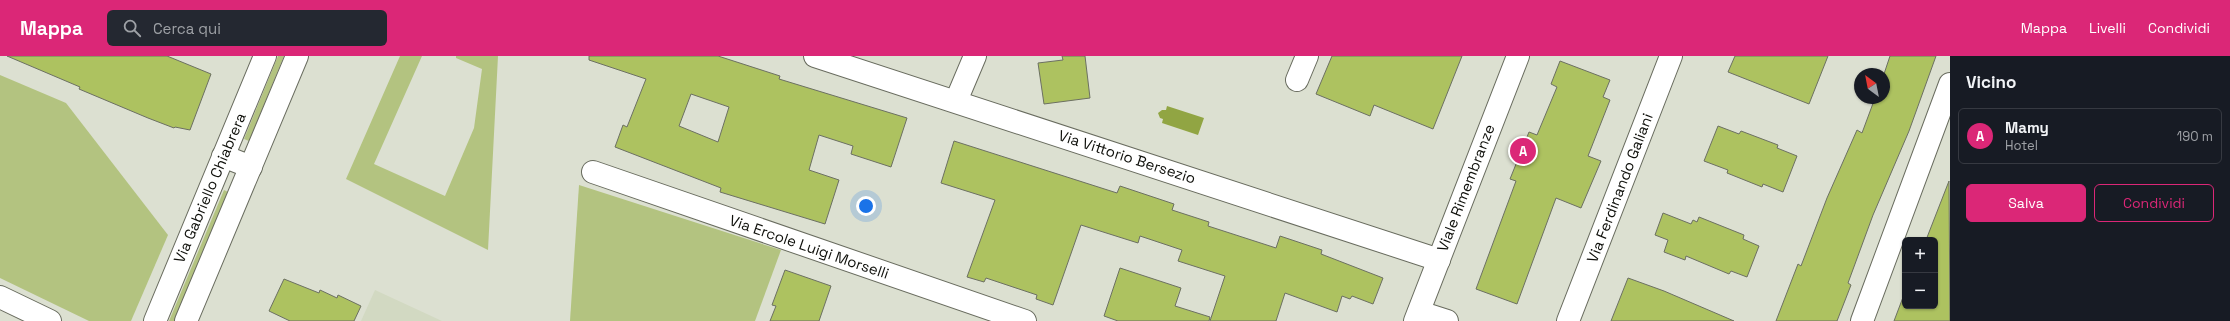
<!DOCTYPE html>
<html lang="it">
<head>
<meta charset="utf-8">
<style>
	:root { --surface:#171b24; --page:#242831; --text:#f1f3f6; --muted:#9ea1a6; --line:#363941; --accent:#db2777 }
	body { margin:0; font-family:"Space Grotesk",sans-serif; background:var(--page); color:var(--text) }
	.controls { position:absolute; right:12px; bottom:12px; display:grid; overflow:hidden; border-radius:6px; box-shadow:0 1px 3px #0004 }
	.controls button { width:36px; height:36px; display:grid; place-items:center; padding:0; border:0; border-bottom:1px solid var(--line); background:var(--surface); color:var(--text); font:20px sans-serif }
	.compass { position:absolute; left:1854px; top:12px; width:36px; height:36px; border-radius:50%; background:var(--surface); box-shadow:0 1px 3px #0004; rotate:328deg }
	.you { position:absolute; left:866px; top:150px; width:14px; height:14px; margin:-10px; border:3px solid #fff; border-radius:50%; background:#1a73e8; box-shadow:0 0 0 6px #1a73e833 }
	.badge { display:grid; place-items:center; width:26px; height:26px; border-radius:50%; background:var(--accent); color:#fff; font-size:13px; font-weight:700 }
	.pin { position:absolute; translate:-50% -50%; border:2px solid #fff; box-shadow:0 1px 4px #0006 }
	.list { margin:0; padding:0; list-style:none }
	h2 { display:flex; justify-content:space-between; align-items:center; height:52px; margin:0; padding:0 16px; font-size:17px }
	h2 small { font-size:13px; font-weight:400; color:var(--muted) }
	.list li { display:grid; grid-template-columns:26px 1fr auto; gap:12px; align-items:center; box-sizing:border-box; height:56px; margin:0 8px 8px; padding:0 8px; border:1px solid var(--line); border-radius:6px }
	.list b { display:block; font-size:15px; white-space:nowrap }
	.list p { margin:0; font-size:13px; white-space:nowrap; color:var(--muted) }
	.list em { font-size:13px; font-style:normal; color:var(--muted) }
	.actions { display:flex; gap:8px; padding:12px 16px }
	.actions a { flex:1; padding:9px 0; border:1px solid var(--accent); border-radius:6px; text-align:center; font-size:14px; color:var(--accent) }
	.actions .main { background:var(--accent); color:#fff }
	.icon { flex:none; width:22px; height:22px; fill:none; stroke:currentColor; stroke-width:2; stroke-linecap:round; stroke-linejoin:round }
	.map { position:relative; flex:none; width:1950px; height:265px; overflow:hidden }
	header { display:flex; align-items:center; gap:24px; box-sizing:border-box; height:56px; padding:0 20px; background:var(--accent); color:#fff }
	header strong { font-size:19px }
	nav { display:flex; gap:22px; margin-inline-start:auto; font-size:14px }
	.search { width:280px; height:36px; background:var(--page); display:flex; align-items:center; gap:10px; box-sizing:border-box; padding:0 14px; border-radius:6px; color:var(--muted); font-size:15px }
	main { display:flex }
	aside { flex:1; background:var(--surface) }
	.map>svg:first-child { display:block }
	.built { fill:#d2d9c2 }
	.green { fill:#b3c380 }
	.water { fill:#91a543 }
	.building { fill:#adc260; stroke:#6c7062; fill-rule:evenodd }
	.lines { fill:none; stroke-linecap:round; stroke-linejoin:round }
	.minor-casing { stroke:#696c5f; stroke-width:24 }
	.tertiary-casing { stroke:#696c5f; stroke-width:24 }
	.minor { stroke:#fff; stroke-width:22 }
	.tertiary { stroke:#fff; stroke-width:22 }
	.labels { text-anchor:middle; stroke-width:3; stroke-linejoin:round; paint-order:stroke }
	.street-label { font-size:15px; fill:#0e0f0a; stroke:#fff }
</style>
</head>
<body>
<header>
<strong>Mappa</strong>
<div class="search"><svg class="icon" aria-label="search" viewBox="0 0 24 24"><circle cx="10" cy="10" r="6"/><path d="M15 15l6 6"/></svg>Cerca qui</div>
<nav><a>Mappa</a><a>Livelli</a><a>Condividi</a></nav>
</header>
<main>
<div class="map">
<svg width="1950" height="265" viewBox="0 0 1950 265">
	<rect width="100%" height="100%" fill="#dce0d1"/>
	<path class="built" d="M375,234L442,265H361Z"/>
	<g class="green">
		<path d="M278,0H284L249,85L244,83Z"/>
		<path d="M400,0H422L374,108L445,140L474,72L482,13L456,2V0H498L488,194L346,123Z"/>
		<path d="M0,19L66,47L168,179L131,265H89L0,222Z"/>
		<path d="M579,129L781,194L755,265H570Z"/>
		<path d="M224,134L228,136L174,265H169Z"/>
	</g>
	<path class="water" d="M1167,50L1204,62L1198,79L1162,67L1163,63L1160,62L1158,57L1162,54H1166Z"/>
	<g class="building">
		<path d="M7,0H167L211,18L190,74L175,71L174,72L148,62L79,33L80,31Z"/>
		<path d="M589,0H718L780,20L779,23L907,62L891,111L851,98L853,90L819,79L809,114L839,124L825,168L720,136L721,132L615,91L623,69L627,71L646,23L589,4ZM691,38L729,51L718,86L679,70Z"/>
		<path d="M1062,0H1085L1090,42L1044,48L1038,7L1063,4Z"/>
		<path d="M1332,0H1462L1433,73L1374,49L1370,60L1316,38Z"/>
		<path d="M1735,0H1828L1809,48L1728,16Z"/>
		<path d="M1890,0H1936L1909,75L1873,159L1848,227L1851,229L1837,265H1776L1798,208L1801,210L1827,142L1857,74L1862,77L1875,42H1884V18Z"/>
		<path d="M1560,5L1610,24L1603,41L1610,44L1588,100L1601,105L1581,152L1556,142L1517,248L1476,233L1516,125L1510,123L1529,76L1537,79L1557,31L1551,28Z"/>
		<path d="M1718,70L1739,78L1741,75L1778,89L1777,92L1797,100L1783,136L1763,128L1762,131L1727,117L1728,114L1704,105Z"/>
		<path d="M954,85L1117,137L1120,130L1174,148L1172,154L1209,166L1208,170L1276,192L1280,180L1322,194L1321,198L1383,222L1373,248L1352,240L1350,243L1342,240L1337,256L1285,237L1276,265H1210L1225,220L1178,205L1182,194L1140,180L1138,187L1081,169L1053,249L1036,243L1037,239L986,222L984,226L967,221L995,144L941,127Z"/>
		<path d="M1949,125L1950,265H1894L1905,236V250H1935V184H1926Z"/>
		<path d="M1663,157L1691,168L1693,164L1697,166L1699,161L1744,179L1743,183L1759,190L1747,221L1731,215L1729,218L1686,200L1685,204L1664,196L1668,184L1655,179Z"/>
		<path d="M1120,212L1181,232L1175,250L1210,261L1209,265H1118L1104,260Z"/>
		<path d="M785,214L831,230L819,265H770L776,250L772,249Z"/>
		<path d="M1628,222L1664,235L1734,265H1611Z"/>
		<path d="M284,223L319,237L320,234L337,242L338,239L361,250L354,265H290L269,255Z"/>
	</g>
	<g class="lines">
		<defs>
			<g id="minor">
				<path d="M815,0L1439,204"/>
				<path d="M1297,24L1307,0"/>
				<path d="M956,45L975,0"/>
				<path d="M223,100L251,111"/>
				<path d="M593,116L1025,265"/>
				<path d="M0,241L50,265"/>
				<path d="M1419,256L1447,265"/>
				<path d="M1415,265L1518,0"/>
				<path d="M1568,265L1671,0"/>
				<path d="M1862,265L1950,28"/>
			</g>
			<g id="tertiary">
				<path d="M155,265L265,0"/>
				<path d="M186,265L297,0"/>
			</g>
		</defs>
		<use href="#minor" class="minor-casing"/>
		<use href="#tertiary" class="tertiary-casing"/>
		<use href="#minor" class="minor"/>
		<use href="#tertiary" class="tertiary"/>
	</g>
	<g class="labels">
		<g class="street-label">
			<text transform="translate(1127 101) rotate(18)" y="5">Via Vittorio Bersezio</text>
			<text transform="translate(210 132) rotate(-67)" y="5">Via Gabriello Chiabrera</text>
			<text transform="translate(1466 132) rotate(-69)" y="5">Viale Rimembranze</text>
			<text transform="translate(1620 132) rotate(-69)" y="5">Via Ferdinando Galiani</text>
			<text transform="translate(809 191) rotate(19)" y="5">Via Ercole Luigi Morselli</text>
		</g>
	</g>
</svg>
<div class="controls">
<button>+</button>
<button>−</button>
</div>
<svg class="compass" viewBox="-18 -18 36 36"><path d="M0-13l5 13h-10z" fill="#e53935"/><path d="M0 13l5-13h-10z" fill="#9ea1a6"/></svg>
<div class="you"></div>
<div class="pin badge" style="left:1523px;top:95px">A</div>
</div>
<aside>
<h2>Vicino<small></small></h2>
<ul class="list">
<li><span class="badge">A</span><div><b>Mamy</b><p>Hotel</p></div><em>190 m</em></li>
</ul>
<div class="actions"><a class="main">Salva</a><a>Condividi</a></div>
</aside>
</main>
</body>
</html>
